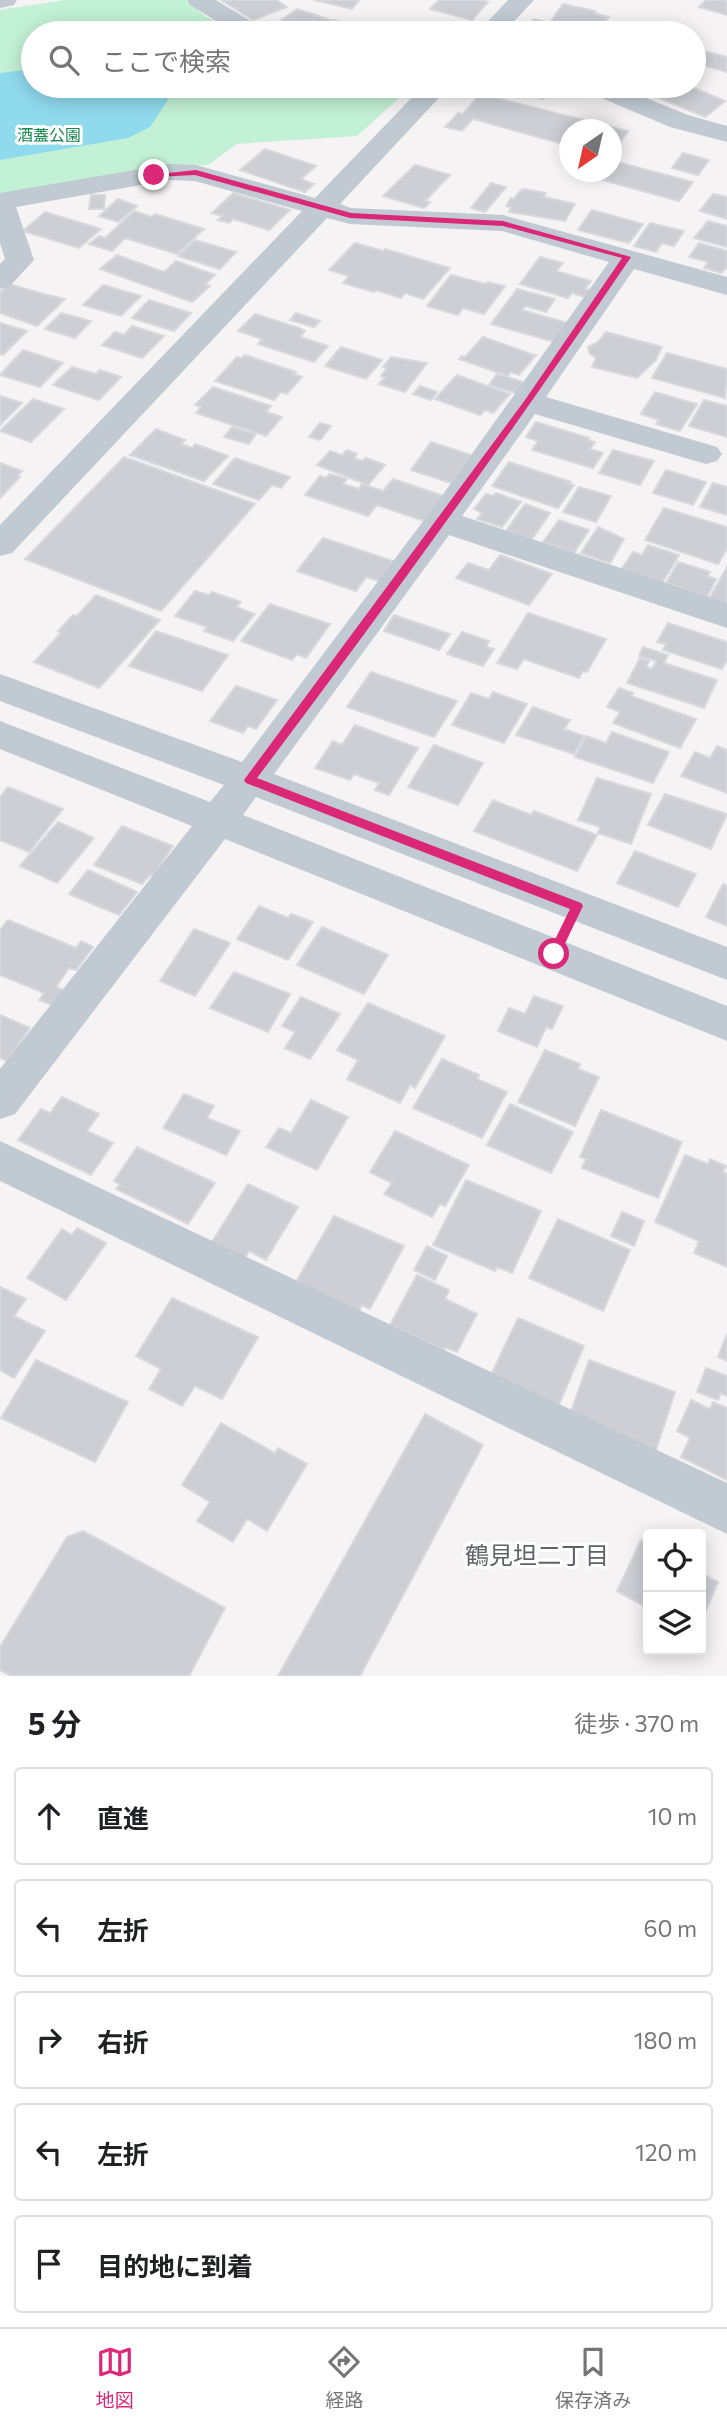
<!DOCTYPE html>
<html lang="ja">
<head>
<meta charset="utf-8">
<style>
	:root { --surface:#fff; --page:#f6f6f6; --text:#202124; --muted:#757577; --line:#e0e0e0; --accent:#db2777 }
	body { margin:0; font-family:Commissioner,"Noto Sans JP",sans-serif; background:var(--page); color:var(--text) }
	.controls { position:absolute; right:21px; bottom:21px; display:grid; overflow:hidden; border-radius:7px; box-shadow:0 4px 18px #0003 }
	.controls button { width:63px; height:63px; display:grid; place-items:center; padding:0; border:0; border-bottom:2px solid var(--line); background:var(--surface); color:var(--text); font:35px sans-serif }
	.compass { position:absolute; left:559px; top:119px; width:63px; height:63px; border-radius:50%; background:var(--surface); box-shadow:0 4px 18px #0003; rotate:214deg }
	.stop { position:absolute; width:21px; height:21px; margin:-16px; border:5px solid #db2777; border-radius:50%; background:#fff }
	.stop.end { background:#db2777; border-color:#fff; box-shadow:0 2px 7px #0008 }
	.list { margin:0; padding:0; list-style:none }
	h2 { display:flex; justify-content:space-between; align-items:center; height:91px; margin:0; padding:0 28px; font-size:30px }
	h2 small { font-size:23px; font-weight:400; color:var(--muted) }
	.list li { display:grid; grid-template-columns:46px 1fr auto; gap:21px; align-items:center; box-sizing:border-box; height:98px; margin:0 14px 14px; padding:0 14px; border:2px solid var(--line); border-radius:7px }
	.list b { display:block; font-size:26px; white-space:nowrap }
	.list em { font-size:23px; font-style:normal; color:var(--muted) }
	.icon { flex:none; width:38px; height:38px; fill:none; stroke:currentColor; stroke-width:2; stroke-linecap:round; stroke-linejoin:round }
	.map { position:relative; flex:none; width:727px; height:1676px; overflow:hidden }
	.search { position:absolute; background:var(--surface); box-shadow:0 4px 18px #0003; left:21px; right:21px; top:21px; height:77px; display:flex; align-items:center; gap:18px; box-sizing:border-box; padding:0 24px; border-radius:38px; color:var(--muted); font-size:26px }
	.sheet { height:651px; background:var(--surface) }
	nav { display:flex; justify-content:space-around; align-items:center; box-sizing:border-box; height:98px; border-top:2px solid var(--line); background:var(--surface); font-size:19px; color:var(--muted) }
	nav a { display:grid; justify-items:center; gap:4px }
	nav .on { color:var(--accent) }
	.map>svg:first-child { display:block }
	.green { fill:#c3f1d5 }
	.water { fill:#90daee }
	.building { fill:#cdcfd5; stroke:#d7d9de; stroke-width:2 }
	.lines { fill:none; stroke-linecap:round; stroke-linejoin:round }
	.minor { fill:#c1cad2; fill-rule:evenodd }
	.route { fill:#db2777 }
	.labels { text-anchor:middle; stroke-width:6; stroke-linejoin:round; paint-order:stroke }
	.far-park-label { font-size:16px; fill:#17864f; stroke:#fff }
	.near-neighbourhood-label { font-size:24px; fill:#5f6368; stroke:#fff }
</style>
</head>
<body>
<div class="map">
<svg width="727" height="1676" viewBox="0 0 727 1676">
	<rect width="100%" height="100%" fill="#f5f3f3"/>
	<path class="green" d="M65,0H185L205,16L237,33H33V86H412L357,136L237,144L208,165L158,167L0,195V10Z"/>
	<path class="water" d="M33,69V86H173L174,91L150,127L128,138L0,160V73Z"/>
	<g class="building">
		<path d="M221,0H276L287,7L253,20Z"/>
		<path d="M314,0H359L352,9Z"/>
		<path d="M439,0H479L488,2L472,20L430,9Z"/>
		<path d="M706,0H727V15L699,7Z"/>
		<path d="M563,4L595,11L594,13L609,17L595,33H543L525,29L534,19L562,26L564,24L551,21Z"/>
		<path d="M297,9L331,20L313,33H282L269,29Z"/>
		<path d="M334,20L350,25L343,31L350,33H316Z"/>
		<path d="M413,22L460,31L459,33H405Z"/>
		<path d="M700,50L727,57V72L694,63L697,60L694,56Z"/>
		<path d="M504,86H551L556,87L543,99L527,94L529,92Z"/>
		<path d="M676,86L692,87L725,101L705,117L659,98Z"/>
		<path d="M480,94L628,131L612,153V130H570V146L473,119L462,131L445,127L458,113L463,114Z"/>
		<path d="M265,149L316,166L301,179L314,184L305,192L240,170Z"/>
		<path d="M683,153L709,160L698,175L672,168Z"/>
		<path d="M617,162L693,182L679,201L602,180Z"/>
		<path d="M415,165L450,175L425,201L430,202L424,208L383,196Z"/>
		<path d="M491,183L506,187L485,212L471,208Z"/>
		<path d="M524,189L546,193L544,197L575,204L565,221L509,212L511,207L506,206L511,198L514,199L520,191Z"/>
		<path d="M233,193L290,210L269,230L233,219L229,223L218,220L222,216L212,213Z"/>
		<path d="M713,194L727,197V219L700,211Z"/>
		<path d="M91,195H105L104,209H89Z"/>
		<path d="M118,199L137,206L118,222L99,216Z"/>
		<path d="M592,210L643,224L629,243L578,230Z"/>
		<path d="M134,211L152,217L155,214L204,229L177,254L125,238L112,251L89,244L99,236L105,238Z"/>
		<path d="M45,212L101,229L79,248L23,231Z"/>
		<path d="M708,221L727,226V247L694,238Z"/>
		<path d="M650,223L684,231L674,246L662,243L656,252L634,246Z"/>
		<path d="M195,240L236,252L220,269L178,256Z"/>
		<path d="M355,243L383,251L385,249L450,268L423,299L405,293L401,298L376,290L374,292L343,283L349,276L329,270Z"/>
		<path d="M699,243L727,251V267L721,273L704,268L708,262L689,257Z"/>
		<path d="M117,255L164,272L176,261L215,275L205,284L210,286L192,302L100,269Z"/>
		<path d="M540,257L563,263L556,271L591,281L585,289L590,290L585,297L572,293L568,298L520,284Z"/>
		<path d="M451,275L486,284L488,282L505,286L484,314L463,308L458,315L427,306Z"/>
		<path d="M9,284L40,293L65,299L37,326L0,313V292Z"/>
		<path d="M103,285L141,296L121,316L83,305Z"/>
		<path d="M517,289L555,299L546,312L525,306L522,310L568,323L555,342L491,324Z"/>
		<path d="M149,300L191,313L174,331L132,318Z"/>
		<path d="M61,313L91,321L75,338L45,329Z"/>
		<path d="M296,313L320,321L314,327L290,320Z"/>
		<path d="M255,314L299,328L305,331L300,337L328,346L314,362L258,344L262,339L238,331Z"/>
		<path d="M0,323L27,331L3,355L0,354Z"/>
		<path d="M132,326L164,336L142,358L102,345L115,332L124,335Z"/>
		<path d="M606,332L662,347L656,360L637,378L592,367L596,358L589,353L588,347L598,342Z"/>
		<path d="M483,337L531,354L536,355L519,375L511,372L508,376L459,359L462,356L465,357Z"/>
		<path d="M341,347L382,360L366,379L325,366Z"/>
		<path d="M23,350L63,363L40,387L0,375Z"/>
		<path d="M667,353L727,369L725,398L652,378Z"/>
		<path d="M245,355L296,372L294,374L302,377L287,394L281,392L274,400L215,381L237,357L242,358Z"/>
		<path d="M391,357L427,363L405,392L379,384L385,377L381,376L387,368L383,367Z"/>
		<path d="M72,367L96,374L100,370L121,377L99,400L53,385Z"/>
		<path d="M497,374L526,383L519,394L489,385Z"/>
		<path d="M457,375L510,394L493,413L485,410L480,415L435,399Z"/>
		<path d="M420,386L437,392L431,400L413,394Z"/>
		<path d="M213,387L271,406L266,412L282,417L266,436L196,413L201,407L195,405Z"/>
		<path d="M655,392L697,404L680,431L656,424L659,420L641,414Z"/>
		<path d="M0,396L22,403L0,425Z"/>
		<path d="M33,399L64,409L31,442L0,431Z"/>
		<path d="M704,400L727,406V437L689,426Z"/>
		<path d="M536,422L589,438L587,440L595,442L590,449L603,453L593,468L532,450L538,441L526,437Z"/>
		<path d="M320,423L331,426L320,440L309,437Z"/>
		<path d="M232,427L256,434L249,444L224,437Z"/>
		<path d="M156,429L185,440L181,444L192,448L195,444L228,456L204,481L130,455Z"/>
		<path d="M431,442L471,455L451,483L411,470Z"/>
		<path d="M347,450L357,454L354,458L362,461L366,458L385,465L368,485L317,465L330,451L342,455Z"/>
		<path d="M613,450L654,461L640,485L599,473Z"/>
		<path d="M124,457L255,504L161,611L25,559Z"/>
		<path d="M235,458L290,477L281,488L272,485L259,500L213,484Z"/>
		<path d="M509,462L571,482L569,484L574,485L558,508L492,486Z"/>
		<path d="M0,463L22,471L17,476L20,477L0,498Z"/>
		<path d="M666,470L706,482L693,505L653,493Z"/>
		<path d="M330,474L347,479L343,484L359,489L362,484L383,491L393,479L444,496L424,521L377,505L368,516L305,495L320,476L326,478Z"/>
		<path d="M713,483L727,487V515L700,507Z"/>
		<path d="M579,487L611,496L596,522L563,512Z"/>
		<path d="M496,493L521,502L502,527L477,519L482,513L474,509L486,494L493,496Z"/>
		<path d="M525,504L550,513L532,539L506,531Z"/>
		<path d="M664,508L727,527V549L718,564L645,540Z"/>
		<path d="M559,520L589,530L574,553L543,542Z"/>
		<path d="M598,527L624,539L610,563L581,553Z"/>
		<path d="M323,538L393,561L379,581L366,577L356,591L297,571Z"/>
		<path d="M648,545L679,555L662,583L621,570L633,552L642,555Z"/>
		<path d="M500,555L552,574L529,605L456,578L468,563L489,570Z"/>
		<path d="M678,562L710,572L707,576L716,579L707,597L666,583Z"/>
		<path d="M727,567V605L709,599Z"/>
		<path d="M195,591L209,595L212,592L241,602L236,607L255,614L233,641L204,631L207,627L175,616Z"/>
		<path d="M96,595L160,620L99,688L34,662L61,633L58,631L73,615L77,616Z"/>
		<path d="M270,604L330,624L306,658L297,654L292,660L241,641Z"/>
		<path d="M528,613L606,639L587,672L583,671L579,678L524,659L517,669L497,663Z"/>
		<path d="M394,615L450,634L439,650L384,631Z"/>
		<path d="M668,623L727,642V660L722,669L663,650L666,644L657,642Z"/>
		<path d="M156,631L228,655L202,691L129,666Z"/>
		<path d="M462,632L489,641L486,647L494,649L483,666L447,654Z"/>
		<path d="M643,647L668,655L664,663L717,680L704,708L627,683L640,658L649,661L646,667L652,669L656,661L639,656Z"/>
		<path d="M371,672L457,701L434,737L347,707Z"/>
		<path d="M236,686L277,700L256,729L248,726L243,733L210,721Z"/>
		<path d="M619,688L633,693L631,696L696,719L680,748L613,723L620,712L607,707Z"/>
		<path d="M493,692L527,704L504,743L452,725L471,693L489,699Z"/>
		<path d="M533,707L570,720L564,729L584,736L574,754L516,735Z"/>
		<path d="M355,725L418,748L389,795L375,790L379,783L354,774L350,780L315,768L333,741L342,745Z"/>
		<path d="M612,732L669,752L653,783L575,757L586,736L606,743Z"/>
		<path d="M434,745L483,763L458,805L408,787Z"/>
		<path d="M717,746L727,750V793L681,776L695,752L710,758Z"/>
		<path d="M597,778L651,794L631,844L598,833L600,827L578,820Z"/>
		<path d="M8,787L63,809L29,852L0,840V797Z"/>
		<path d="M665,794L727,814L711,849L648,825Z"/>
		<path d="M493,800L531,815L534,811L597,835L577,871L474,831Z"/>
		<path d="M58,822L94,838L57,883L20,866Z"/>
		<path d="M122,826L173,846L153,876L150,875L142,884L94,865Z"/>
		<path d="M635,851L696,874L678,907L617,883Z"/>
		<path d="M88,870L137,892L119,915L69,894Z"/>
		<path d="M723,884L727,886V926L706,917Z"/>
		<path d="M259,906L288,918L291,914L313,922L288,960L237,939Z"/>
		<path d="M8,920L76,948L81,941L93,947L76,970L69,968L56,987L63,990L52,1005L39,1000L44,993L0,975V930Z"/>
		<path d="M322,927L388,955L364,994L297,965Z"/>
		<path d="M194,929L230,943L195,996L160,981Z"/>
		<path d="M234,972L290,994L268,1032L210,1008Z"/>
		<path d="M534,996L563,1006L552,1029L546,1027L537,1047L498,1031L509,1008L525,1014Z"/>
		<path d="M301,997L340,1014L310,1059L285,1048L295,1032L282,1026Z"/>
		<path d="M368,1003L445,1036L415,1088L410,1085L400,1103L347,1079L358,1060L337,1050Z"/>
		<path d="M0,1015L30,1028L7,1061L0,1058Z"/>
		<path d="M545,1050L580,1064L578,1069L599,1077L575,1126L518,1102Z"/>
		<path d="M442,1059L479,1075L477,1079L507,1092L482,1138L413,1108Z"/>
		<path d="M184,1094L214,1106L207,1118L240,1131L226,1155L163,1128Z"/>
		<path d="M62,1097L99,1114L87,1131L113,1143L91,1175L18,1140L41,1109L50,1113Z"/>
		<path d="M311,1100L348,1117L317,1170L266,1147L279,1128L291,1133Z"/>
		<path d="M510,1104L573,1132L551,1173L487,1145Z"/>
		<path d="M601,1110L682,1142L658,1198L582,1168L586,1159L580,1157Z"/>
		<path d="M395,1131L469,1165L445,1206L440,1204L432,1217L384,1194L392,1183L370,1172Z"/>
		<path d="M137,1147L215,1183L188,1224L116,1189L120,1184L114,1181Z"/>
		<path d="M685,1155L708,1164L710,1159L726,1166L723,1172L727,1174V1267L694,1253L699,1241L655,1222Z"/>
		<path d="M466,1180L541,1211L512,1273L497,1267L495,1271L433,1245Z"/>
		<path d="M248,1184L298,1207L266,1260L249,1251L245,1258L212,1242Z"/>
		<path d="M622,1212L644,1221L634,1246L611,1236Z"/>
		<path d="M334,1216L404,1246L370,1309L362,1305L359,1311L296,1282Z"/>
		<path d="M558,1219L630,1250L603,1311L529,1278Z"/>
		<path d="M77,1228L106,1243L66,1300L27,1278L62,1229L72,1235Z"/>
		<path d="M427,1246L447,1256L435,1280L414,1270Z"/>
		<path d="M417,1275L449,1290L445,1299L477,1314L457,1352L445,1347L444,1350L390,1325Z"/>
		<path d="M0,1287L26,1299L14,1316L45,1331L14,1378L0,1370Z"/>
		<path d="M172,1298L258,1337L222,1399L195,1386L182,1406L149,1389L161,1369L136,1356Z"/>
		<path d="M518,1318L584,1346L559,1405L491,1375Z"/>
		<path d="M727,1334V1361L718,1357Z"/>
		<path d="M36,1360L128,1402L95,1462L1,1418Z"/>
		<path d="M589,1360L675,1392L655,1453L571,1412Z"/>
		<path d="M706,1368L727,1376V1396L721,1393L718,1400L697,1392Z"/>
		<path d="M691,1400L710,1409L713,1402L727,1408V1480L681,1457L690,1438L677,1431Z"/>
		<path d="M425,1414L483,1445L360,1676H278Z"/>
		<path d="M221,1423L275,1453L278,1448L307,1464L267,1531L247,1519L233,1542L197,1521L210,1502L182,1485Z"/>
		<path d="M83,1531L225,1608L189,1676H11L0,1670V1647L67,1537Z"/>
		<path d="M641,1540L648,1545V1608L617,1591Z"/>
		<path d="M701,1573L718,1582L701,1622Z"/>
	</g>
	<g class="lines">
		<g class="minor">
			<path d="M0,0H17L14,5L0,8Z"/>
			<path d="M187,0H216L262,28L265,33H236L190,5Z"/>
			<path d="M508,0H534L503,33H477Z"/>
			<path d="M423,86H450L340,204L351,208L503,215L727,277V295L634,269L546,397L717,447L722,454L717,461L706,464L535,414L462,516L727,603V628L449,535L274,774L727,947V980L256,797L243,815L727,1006V1041L225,839L15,1114L0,1119V1069L192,826L0,749V721L210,802L224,785L0,701V674L242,762L439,500L609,262L502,231L350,224L327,218L12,553L0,556V525L302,211L195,181L169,180L16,207L34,260L10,286L0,289V264L5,259L0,243V193L169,164L196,165L315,198Z"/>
			<path d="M581,86H616L688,115L727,126V142L670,127L585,91Z"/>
			<path d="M0,1141L727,1483V1534L0,1181Z"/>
		</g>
	</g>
	<path class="route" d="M196,170L351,213L503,221L631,257C511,434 386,607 257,778L581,903L583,906L558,958H549L548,954L570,909L246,783L244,780L525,400L622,258L503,226L350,218L195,175L154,177L150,175Z"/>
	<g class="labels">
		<g class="far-park-label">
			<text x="49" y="141">酒蓋公園</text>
		</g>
		<g class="near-neighbourhood-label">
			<text x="537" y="1564">鶴見坦二丁目</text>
		</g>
	</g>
</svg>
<div class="controls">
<button><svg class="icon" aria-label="locate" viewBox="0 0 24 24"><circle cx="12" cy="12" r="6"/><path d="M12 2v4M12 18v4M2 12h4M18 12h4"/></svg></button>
<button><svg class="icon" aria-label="layers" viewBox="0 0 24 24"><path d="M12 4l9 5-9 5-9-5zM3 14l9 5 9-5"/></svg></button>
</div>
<svg class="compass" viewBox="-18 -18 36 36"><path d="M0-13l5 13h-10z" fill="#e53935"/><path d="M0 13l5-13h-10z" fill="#757577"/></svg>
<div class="stop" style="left:554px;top:954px"></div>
<div class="stop end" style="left:154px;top:175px"></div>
<div class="search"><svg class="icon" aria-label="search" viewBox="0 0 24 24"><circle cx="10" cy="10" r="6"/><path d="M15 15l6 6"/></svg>ここで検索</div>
</div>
<section class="sheet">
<h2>5 分<small>徒歩 · 370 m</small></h2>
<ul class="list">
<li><svg class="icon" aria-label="ahead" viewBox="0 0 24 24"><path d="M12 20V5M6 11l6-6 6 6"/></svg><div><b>直進</b></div><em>10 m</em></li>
<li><svg class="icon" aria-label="left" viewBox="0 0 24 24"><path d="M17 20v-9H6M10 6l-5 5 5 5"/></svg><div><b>左折</b></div><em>60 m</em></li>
<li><svg class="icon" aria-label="right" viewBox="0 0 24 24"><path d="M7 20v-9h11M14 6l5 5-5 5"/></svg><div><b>右折</b></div><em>180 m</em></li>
<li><svg class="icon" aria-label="left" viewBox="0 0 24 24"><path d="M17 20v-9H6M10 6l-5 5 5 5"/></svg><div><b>左折</b></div><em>120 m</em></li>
<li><svg class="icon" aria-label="arrive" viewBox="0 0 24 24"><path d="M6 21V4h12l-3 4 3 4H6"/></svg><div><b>目的地に到着</b></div></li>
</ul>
</section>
<nav>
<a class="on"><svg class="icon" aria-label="map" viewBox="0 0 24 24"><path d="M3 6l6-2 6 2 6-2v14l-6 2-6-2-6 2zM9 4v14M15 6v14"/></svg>地図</a>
<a><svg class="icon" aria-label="directions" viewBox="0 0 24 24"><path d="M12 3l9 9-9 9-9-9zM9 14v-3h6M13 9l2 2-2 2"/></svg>経路</a>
<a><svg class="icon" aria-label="saved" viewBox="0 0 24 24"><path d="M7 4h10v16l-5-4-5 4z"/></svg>保存済み</a>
</nav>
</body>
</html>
